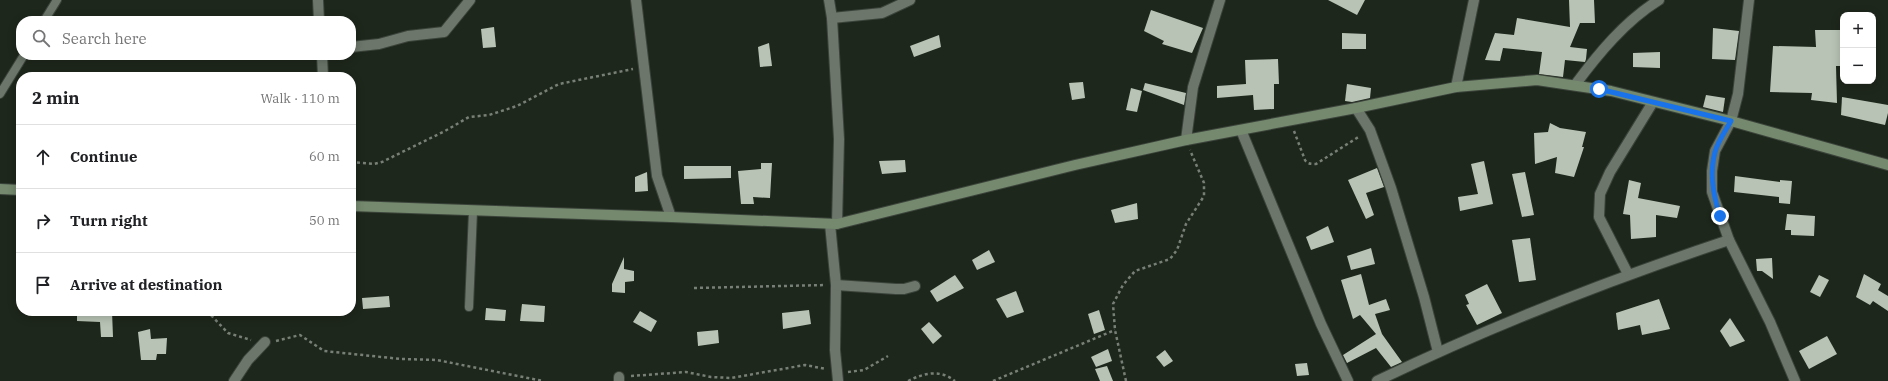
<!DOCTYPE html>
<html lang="en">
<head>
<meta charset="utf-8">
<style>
	:root { --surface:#fff; --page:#f2f2f2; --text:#202124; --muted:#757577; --line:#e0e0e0 }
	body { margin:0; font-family:"IBM Plex Serif",serif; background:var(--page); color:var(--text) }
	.controls { position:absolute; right:12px; top:12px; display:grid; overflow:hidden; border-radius:8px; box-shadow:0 2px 10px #0003 }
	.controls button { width:36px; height:36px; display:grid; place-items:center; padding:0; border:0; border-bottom:1px solid var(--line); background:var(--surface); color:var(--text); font:20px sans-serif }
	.stop { position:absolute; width:12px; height:12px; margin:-9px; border:3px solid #1a73e8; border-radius:50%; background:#fff }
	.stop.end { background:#1a73e8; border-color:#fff; box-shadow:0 1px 4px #0008 }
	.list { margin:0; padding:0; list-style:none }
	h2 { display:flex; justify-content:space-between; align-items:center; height:52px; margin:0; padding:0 16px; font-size:17px }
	h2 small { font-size:13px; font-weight:400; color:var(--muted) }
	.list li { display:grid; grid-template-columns:26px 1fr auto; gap:12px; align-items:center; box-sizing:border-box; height:64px; padding:0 16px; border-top:1px solid var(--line) }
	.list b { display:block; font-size:15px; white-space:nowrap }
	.list em { font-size:13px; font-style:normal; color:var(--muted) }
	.icon { flex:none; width:22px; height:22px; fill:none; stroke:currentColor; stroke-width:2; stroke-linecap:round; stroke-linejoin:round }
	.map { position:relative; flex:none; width:1888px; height:381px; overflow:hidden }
	.search { position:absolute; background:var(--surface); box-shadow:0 2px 10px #0003; left:16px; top:16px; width:340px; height:44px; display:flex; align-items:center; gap:10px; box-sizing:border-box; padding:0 14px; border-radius:16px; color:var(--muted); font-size:15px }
	.panel { position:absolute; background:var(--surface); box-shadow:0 2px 10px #0003; left:16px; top:72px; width:340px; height:244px; border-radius:16px }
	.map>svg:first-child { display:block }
	.building { fill:#b8c3b5 }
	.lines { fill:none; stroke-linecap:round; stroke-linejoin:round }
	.lane-casing { stroke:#3b433a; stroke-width:10 }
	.street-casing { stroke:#3b433a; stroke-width:12 }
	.secondary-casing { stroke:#3b433a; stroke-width:12 }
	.path { stroke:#787f76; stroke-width:2.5; stroke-dasharray:3 3; stroke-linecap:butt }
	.lane { stroke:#6c766a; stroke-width:8 }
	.street { stroke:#6c766a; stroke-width:10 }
	.secondary { stroke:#74896e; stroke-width:10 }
	.route { stroke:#1a73e8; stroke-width:5 }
</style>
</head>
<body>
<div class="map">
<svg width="1888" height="381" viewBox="0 0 1888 381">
	<rect width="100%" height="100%" fill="#1e271c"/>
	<g class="building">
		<path d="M1328,0H1365L1357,15Z"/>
		<path d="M1569,0H1594L1595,23H1580L1570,47L1587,49L1586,59L1585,62L1565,60L1563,77L1539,74L1542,52L1503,48L1500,61L1485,60L1495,33L1514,35L1517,18L1570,27Z"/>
		<path d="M1151,10L1203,28L1192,53L1162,44L1164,41L1144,31Z"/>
		<path d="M494,27L496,47L483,48L481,29Z"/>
		<path d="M1713,28L1739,31L1735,60L1712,59Z"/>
		<path d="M1815,30H1843V66H1836L1837,103L1811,100L1812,93L1770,92L1773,46L1816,47Z"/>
		<path d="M1342,33L1366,34V49H1342Z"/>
		<path d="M939,35L941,47L914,57L910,46Z"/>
		<path d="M769,43L772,66L760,67L758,47Z"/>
		<path d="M1660,52V68L1633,67V53Z"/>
		<path d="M1278,59L1279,84H1274V109L1254,110L1253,95L1217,98V86L1246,84L1245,60Z"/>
		<path d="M1083,82L1085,98L1072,100L1069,83Z"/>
		<path d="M1145,83L1186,93L1184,105L1143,90Z"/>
		<path d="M1347,84L1371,88L1370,98L1352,102L1345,101Z"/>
		<path d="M1131,88L1142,91L1137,112L1126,110Z"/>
		<path d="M1706,95L1725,98L1723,112L1703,107Z"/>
		<path d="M1842,97L1888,105V113L1885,125L1841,115Z"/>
		<path d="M1550,123L1560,128L1586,132L1582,147H1584L1574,177L1555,173L1557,157L1535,164L1534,133L1548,132Z"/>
		<path d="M905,160L906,172L882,174L879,161Z"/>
		<path d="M1484,161L1493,204L1460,211L1458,197L1478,194L1471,164Z"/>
		<path d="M761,163H772L770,198L753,197L754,204H741L738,171L761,169Z"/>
		<path d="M684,166H731V178L684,179Z"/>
		<path d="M1377,168L1384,187L1366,193L1374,215L1366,219L1348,180Z"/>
		<path d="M647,172L648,191L635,192V177Z"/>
		<path d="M1525,172L1534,215L1522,217L1512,174Z"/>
		<path d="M1735,176L1780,182V180L1792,181L1790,204L1779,203V197L1734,192Z"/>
		<path d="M1629,180L1641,183L1638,198L1680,206L1677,218L1656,215V237L1631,239L1630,215L1623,214Z"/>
		<path d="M1137,203L1138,219L1115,223L1111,210Z"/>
		<path d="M1787,214L1815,216L1814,236L1791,235V230H1785Z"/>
		<path d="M1328,226L1334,242L1311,250L1306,237Z"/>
		<path d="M1530,238L1536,280L1519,282L1512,240Z"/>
		<path d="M1371,248L1375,264L1351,270L1347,256Z"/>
		<path d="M989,250L995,262L977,270L972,260Z"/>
		<path d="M624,257V269L634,271V281L625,282V293L612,292V284Z"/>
		<path d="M1772,258L1773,279L1762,271H1757L1756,259Z"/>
		<path d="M1361,274L1369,305L1386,299L1390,310L1375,314L1382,334L1402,362L1391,367L1376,348L1347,363L1343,355L1376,334L1360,315L1353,319L1341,280Z"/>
		<path d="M1864,274L1881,284L1878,290L1888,296V311L1873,301L1870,305L1856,297Z"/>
		<path d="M955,275L964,288L937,302L930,291Z"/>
		<path d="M1819,275L1829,280L1820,297L1810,292Z"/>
		<path d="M1487,284L1502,313L1477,325L1466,305L1469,304L1465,295Z"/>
		<path d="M1016,291L1024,312L1007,318L996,299Z"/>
		<path d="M389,296L390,307L363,309L362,298Z"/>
		<path d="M1659,299L1670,329L1642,335L1640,325L1618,330L1616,313Z"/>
		<path d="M522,304L545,306L544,322L520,321Z"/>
		<path d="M486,308L506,310L505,321L485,320Z"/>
		<path d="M809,310L811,324L783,329L782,313Z"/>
		<path d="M1099,310L1105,330L1094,334L1088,314Z"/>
		<path d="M77,311H112L113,337H101L100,322L77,321Z"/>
		<path d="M640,311L657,321L651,332L633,322Z"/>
		<path d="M1730,318L1745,341L1730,347L1720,331Z"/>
		<path d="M929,322L942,336L933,344L921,329Z"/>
		<path d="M150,329L151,339L167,338L166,354H157L156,360H141L138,332Z"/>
		<path d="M718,330L719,343L698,346L697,332Z"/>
		<path d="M1827,336L1837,354L1809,369L1799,351Z"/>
		<path d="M1108,349L1112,361L1096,367L1091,357Z"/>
		<path d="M1165,350L1173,361L1164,367L1156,357Z"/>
		<path d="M1307,363L1309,375L1297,376L1295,364Z"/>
		<path d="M1107,366L1113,381H1100L1095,369Z"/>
	</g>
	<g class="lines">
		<defs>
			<g id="lane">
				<path d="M44,21L57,0"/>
				<path d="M0,94L24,55"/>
				<path d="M469,307L473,211"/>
			</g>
			<g id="street">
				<path d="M318,0L319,21"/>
				<path d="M636,0L657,176L671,217"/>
				<path d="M829,0L832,18L839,139L837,224"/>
				<path d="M1749,0L1738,94L1731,121L1715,151L1712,171V192L1729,240L1770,322L1795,381"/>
				<path d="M832,18L882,13L910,0"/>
				<path d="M351,47L379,44L408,36L444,32L470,0"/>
				<path d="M322,55L323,77"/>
				<path d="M1575,85C1598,54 1625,21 1659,0"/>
				<path d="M1456,87L1474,0"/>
				<path d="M1356,108L1370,130L1391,188L1424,297L1438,352"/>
				<path d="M1241,130L1321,324L1348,381"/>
				<path d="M1186,140L1193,87L1220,0"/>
				<path d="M830,224L836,285L835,350L838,381"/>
				<path d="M1628,274L1599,217L1600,194L1610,172L1653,102"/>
				<path d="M836,285L896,289H904L915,286"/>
				<path d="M234,381L248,360L265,342"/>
				<path d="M619,381V377"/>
				<path d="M1377,381C1491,326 1609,280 1729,240"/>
			</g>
			<g id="secondary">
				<path d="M0,189L21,190"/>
				<path d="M351,206L671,217L837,224L1075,165L1186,140L1356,108L1456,87L1537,80L1611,91L1731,121L1888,165"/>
			</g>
		</defs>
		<use href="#lane" class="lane-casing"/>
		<use href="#street" class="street-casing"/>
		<use href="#secondary" class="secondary-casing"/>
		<g class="path">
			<path d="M1294,131L1305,160C1307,164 1311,164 1316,164L1360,136"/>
			<path d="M351,162L374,164L382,162L445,131L469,117L489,115L517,106L559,84L633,69"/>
			<path d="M694,288L826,285"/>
			<path d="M207,311L228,333L251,340"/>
			<path d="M276,341L300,335L324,351L401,359L437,360L543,381"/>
			<path d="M848,372L864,370L888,356"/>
			<path d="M631,376L686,372L711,377L731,378L805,365L826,369"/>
			<path d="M908,381C924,373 940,369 955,381"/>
			<path d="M993,381L1115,330"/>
			<path d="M1126,381L1115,330L1113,304L1123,285L1135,271L1170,259L1177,250L1186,224L1204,196V183L1190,150"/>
		</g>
		<use href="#lane" class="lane"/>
		<use href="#street" class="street"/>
		<use href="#secondary" class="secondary"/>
	</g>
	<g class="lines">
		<path class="route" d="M1599,89L1731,121C1726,130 1718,141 1715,152C1709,174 1713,195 1720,216"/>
	</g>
</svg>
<div class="controls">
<button>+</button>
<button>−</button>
</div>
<div class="stop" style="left:1599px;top:89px"></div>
<div class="stop end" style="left:1720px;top:216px"></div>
<div class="search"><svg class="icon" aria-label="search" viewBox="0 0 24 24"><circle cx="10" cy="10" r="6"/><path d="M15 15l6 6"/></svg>Search here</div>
<section class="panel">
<h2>2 min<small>Walk · 110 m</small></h2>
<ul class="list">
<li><svg class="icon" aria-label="ahead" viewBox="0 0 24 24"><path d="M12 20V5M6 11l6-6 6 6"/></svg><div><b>Continue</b></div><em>60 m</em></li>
<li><svg class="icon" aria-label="right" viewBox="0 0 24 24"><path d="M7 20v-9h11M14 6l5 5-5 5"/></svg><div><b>Turn right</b></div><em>50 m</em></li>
<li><svg class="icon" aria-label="arrive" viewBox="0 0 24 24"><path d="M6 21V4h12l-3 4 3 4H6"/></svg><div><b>Arrive at destination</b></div></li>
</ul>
</section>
</div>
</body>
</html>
